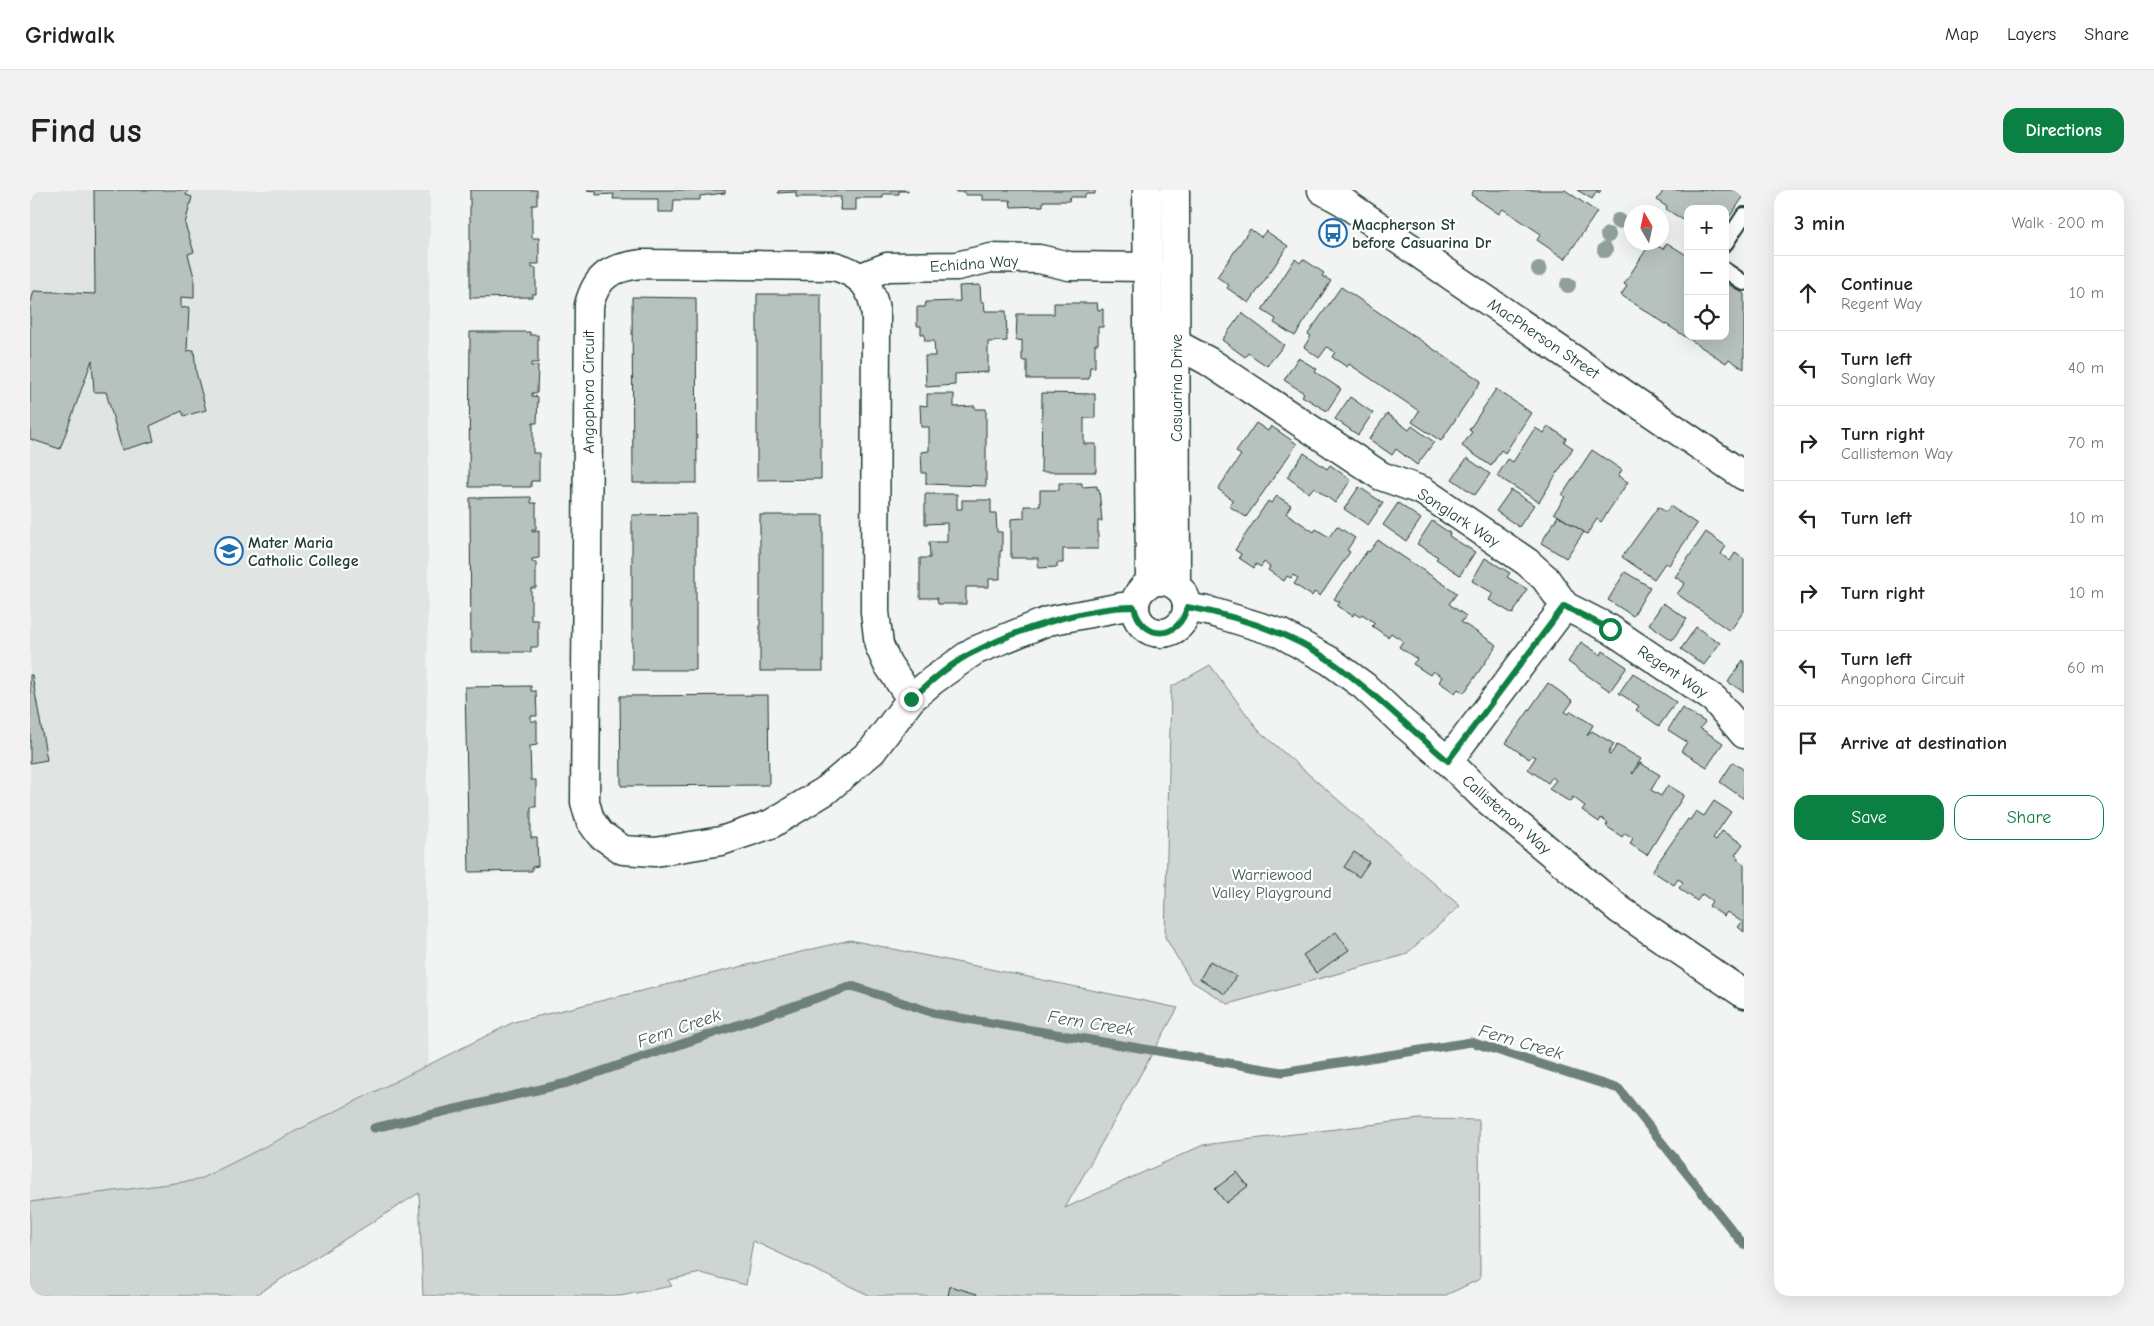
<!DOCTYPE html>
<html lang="en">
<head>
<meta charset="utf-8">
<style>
	:root { --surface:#fff; --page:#f2f2f2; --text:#222; --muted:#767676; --line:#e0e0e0; --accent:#0b8043 }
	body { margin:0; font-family:"Comic Neue",sans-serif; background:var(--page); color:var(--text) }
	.controls { position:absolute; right:15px; top:15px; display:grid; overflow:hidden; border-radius:10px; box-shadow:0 5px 20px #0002 }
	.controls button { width:45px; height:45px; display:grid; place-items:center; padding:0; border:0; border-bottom:1px solid var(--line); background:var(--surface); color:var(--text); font:25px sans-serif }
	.compass { position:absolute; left:1594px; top:15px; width:45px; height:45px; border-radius:50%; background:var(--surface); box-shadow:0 5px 20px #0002; rotate:351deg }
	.stop { position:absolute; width:15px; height:15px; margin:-11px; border:4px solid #0b8043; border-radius:50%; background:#fff }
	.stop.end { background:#0b8043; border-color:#fff; box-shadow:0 1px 5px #0008 }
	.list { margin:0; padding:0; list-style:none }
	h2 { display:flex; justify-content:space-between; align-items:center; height:65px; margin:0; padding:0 20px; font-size:21px }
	h2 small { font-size:16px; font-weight:400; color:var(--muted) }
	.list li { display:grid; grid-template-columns:32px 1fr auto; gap:15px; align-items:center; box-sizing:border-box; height:75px; padding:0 20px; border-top:1px solid var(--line) }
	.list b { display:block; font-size:19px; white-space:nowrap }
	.list p { margin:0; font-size:16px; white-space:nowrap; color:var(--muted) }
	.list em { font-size:16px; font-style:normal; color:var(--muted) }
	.actions { display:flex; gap:10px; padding:15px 20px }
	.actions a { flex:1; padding:11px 0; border:1px solid var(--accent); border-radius:15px; text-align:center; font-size:18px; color:var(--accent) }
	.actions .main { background:var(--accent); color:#fff }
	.icon { flex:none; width:28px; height:28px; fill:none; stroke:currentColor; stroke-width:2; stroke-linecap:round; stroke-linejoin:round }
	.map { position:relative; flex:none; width:1714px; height:1106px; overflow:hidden; border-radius:15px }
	header { display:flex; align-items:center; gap:30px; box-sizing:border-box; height:70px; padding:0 25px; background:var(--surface); border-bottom:1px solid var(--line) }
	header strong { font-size:24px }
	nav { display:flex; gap:28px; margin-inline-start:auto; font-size:18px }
	.intro { display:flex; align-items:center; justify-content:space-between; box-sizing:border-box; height:120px; padding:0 30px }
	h1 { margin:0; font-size:35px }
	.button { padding:12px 22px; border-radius:15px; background:var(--accent); color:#fff; font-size:18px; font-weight:700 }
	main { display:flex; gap:30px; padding:0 30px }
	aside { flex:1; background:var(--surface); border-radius:15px; box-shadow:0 5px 20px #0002 }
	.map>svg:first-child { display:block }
	.built { fill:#e0e4e3 }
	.green { fill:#ced5d3; stroke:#768984 }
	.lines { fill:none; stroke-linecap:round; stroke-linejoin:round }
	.stream { stroke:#6d807b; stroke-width:9 }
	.building { fill:#b7c1bd; stroke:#1f3d34 }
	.service-casing { stroke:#1f3d34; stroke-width:18 }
	.minor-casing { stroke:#1f3d34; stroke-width:31 }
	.tertiary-casing { stroke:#1f3d34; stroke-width:31 }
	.service { stroke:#fff; stroke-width:14 }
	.minor { stroke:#fff; stroke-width:28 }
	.tertiary { stroke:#fff; stroke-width:28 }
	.tree { fill:#919f9c }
	.route { stroke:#0b8043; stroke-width:6 }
	.labels { text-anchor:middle; stroke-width:4.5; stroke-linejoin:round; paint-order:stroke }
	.poi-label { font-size:16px; font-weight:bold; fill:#1f3d34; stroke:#fff; text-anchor:start }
	.street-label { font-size:16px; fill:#1f3d34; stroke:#fff }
	.park-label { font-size:16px; fill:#425b54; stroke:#fff }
	.water-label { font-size:18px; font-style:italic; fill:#465f57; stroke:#fff }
</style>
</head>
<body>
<header>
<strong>Gridwalk</strong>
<nav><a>Map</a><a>Layers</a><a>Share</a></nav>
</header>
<div class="intro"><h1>Find us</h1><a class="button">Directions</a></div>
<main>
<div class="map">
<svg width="1714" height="1106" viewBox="0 0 1714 1106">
	<rect width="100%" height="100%" fill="#f2f3f3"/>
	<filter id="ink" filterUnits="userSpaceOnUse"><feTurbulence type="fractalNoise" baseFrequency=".02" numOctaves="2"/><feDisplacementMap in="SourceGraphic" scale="10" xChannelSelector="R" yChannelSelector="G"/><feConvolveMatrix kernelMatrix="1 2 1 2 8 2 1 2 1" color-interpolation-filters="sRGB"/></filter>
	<g filter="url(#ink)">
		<path class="built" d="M0,0H400L396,722L399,884L0,1075Z"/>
		<g class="green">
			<path d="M1180,475L1229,541L1430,716L1375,765L1198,814L1161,791L1135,747L1141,497Z"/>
			<path d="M820,750L1148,818L1035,1018L1173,955L1389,929L1449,930L1450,1089L1414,1106H841L723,1051L716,1095L671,1083L638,1090L642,1096L590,1106H393L389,1003L224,1106H0V1012L168,990L484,832Z"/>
		</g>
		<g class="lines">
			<path class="stream" d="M344,938L537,893L822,796L907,824L1252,882L1441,852L1589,899L1714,1055"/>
		</g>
		<g class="building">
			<path d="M64,0H158L156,5L162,7L155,34L164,62L158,64L164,87V108L151,107V118L159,117L157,161L164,160L166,182L176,220L154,226L152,221L120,236L124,251L92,260L76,202H64L62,170L30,259L0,249V115L4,101L65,104Z"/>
			<path d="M440,0H507V15H502V48H509V74H502V78H506V104H502V107L440,108Z"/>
			<path d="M557,0H695V3L670,6V10H644L643,22H628V9H583L584,4L566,5V1Z"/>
			<path d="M749,0H878V1H869V4H853V8H826V20H810L811,7H766V2L748,3Z"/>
			<path d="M926,0H1065V4H1055V7H1040L1039,11H1013V16L981,17L980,10H953V5H935V2H926Z"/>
			<path d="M1444,0H1535L1567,22L1535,69L1507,50L1511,44L1473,19L1469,24L1441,5Z"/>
			<path d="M1547,0H1571L1569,3L1567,1L1562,9Z"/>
			<path d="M1634,0H1712L1714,6L1695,33V19H1658V33L1636,19L1637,17L1627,10Z"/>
			<path d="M1220,39L1231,47L1236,41L1258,56L1219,113L1197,98L1199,95L1187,87Z"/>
			<path d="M1621,52L1633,59L1637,53L1658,66V146H1695V92L1714,104V179L1699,169L1696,173L1591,105L1597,96L1594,94Z"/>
			<path d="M1265,69L1270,73L1273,69L1294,83L1292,86L1301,91L1265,146L1244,133L1246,129L1232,120Z"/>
			<path d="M950,95L951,112H954L955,121H976L977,151L958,152V182L925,184V195L896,197L895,166H905L904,151H895L894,144H891V136H887V117H895L896,112L930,111L929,96Z"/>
			<path d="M1311,97L1451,191L1411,251L1382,232L1389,221L1319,174L1317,177L1302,167L1305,162L1297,157L1289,168L1274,157L1281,146L1278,144Z"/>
			<path d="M727,104H791V289L727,290Z"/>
			<path d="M602,107L666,108L667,293H603Z"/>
			<path d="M1024,113H1067L1068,120L1073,119V137H1068V154H1065V177H1060L1059,189H997V171H992V150L986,151L987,124H1024Z"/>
			<path d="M1212,123L1254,155L1237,176L1218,163L1215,167L1192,150Z"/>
			<path d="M440,142H500V145H508V173H501V176H508L507,203H502V206L508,207L507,233H503V263H509V291H501V297H439Z"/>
			<path d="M1268,168L1287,179L1285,182L1311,199L1297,221L1272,206L1274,203L1254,190Z"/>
			<path d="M1466,199L1501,223L1475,263L1471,260L1461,276L1432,256L1442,242L1439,240Z"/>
			<path d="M1012,203L1065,204V228H1054V254H1066V282H1011Z"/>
			<path d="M897,204H924V217L945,216V219H956V296L896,294V283H892L891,262L899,261V237H891L890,215L897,216Z"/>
			<path d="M1320,207L1343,223L1328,245L1305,229Z"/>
			<path d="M1357,224L1379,240L1382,236L1404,252L1387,275L1366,259L1362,265L1339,249Z"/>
			<path d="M1226,233L1238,241L1241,236L1267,254L1216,327L1199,316L1203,310L1188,299L1211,265L1206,262Z"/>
			<path d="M1518,236L1536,248L1534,252L1543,258L1509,312L1467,286L1478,269L1483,272L1505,238L1514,243Z"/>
			<path d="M1562,260L1592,280L1588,286L1598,292L1571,332L1567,329L1557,344L1524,323L1535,307L1532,305Z"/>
			<path d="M1274,263L1297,279L1300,275L1321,290L1305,313L1284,297L1279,303L1257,287Z"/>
			<path d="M1437,268L1460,284L1445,305L1422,289Z"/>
			<path d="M1029,293H1052V297L1067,296V299H1069L1072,331H1068V359H1033V373H1027V377L1008,378V368H981V329L994,328V316H1010V300H1029Z"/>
			<path d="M1329,297L1353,313L1338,335L1314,319Z"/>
			<path d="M1481,300L1504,315L1489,337L1466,321Z"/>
			<path d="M895,304H927V319H932V310H961V323H966L967,342H972V361H970V389H959V397H936V414H908L907,408H890V368H900L899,352H917V333L895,334Z"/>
			<path d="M1247,306L1261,315L1256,323L1284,342L1286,339L1299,347L1307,336L1325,348L1317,360L1320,362L1290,406L1284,402L1282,406L1264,394L1268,388L1263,385L1261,388L1257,386L1254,391L1238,380L1240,377L1234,372L1231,377L1226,374L1224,378L1209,368L1211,364L1205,360L1238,311L1241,313Z"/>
			<path d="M501,307V313H506V339H502V342L509,341V368L502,369V372H506V398H501V430H508V457H501V462H441L440,308Z"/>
			<path d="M1368,313L1391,329L1376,351L1353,335Z"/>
			<path d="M1640,316L1667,334L1639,375L1635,373L1624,389L1592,367L1628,317L1636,322Z"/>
			<path d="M666,324V480H602V325Z"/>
			<rect x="730" y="325" width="63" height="156"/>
			<path d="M1528,326L1554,342L1536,368L1511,353Z"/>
			<path d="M1402,331L1420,343L1419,346L1445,362L1430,385L1406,369L1408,367L1387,354Z"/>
			<path d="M1676,342L1696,356L1691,364L1700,371L1705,363L1714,369V421L1700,441L1647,404L1655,393L1645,387Z"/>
			<path d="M1348,350L1427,403L1419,414L1436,426L1431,432L1467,455L1434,503L1428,499L1425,503L1409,492L1412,487L1403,481L1400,485L1383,474L1387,469L1369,457L1373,451L1361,443L1358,447L1342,436L1345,433L1332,424L1330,427L1324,423L1323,426L1307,416L1310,412L1304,409L1337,361L1339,362Z"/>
			<path d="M1455,368L1480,383L1477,387L1497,399L1483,424L1459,410L1463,403L1442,391Z"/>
			<path d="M1595,382L1620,397L1603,426L1578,410Z"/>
			<path d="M1633,413L1657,429L1642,450L1619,434Z"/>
			<path d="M1666,437L1690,453L1674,475L1651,459Z"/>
			<path d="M1551,452L1571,465L1573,461L1597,477L1580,501L1538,472Z"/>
			<path d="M1713,470L1714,471V502L1698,492Z"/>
			<path d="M1603,483L1646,512L1629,536L1606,520L1609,516L1589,503Z"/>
			<path d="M0,485H2L17,570L0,573Z"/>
			<path d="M1518,493L1543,511L1535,522L1539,524L1541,521L1563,535L1557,546L1562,541L1584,554L1578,564L1580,565L1587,555L1611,569L1602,583L1603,584L1610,573L1630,585L1621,600L1631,606L1638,595L1654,605L1617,665L1600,654L1603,648L1595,643L1592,647L1576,636L1578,633L1571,628L1569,632L1552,620L1555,616L1543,607L1540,612L1519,599L1526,590L1522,587L1518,593L1498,579L1506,567L1502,565L1499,569L1476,553Z"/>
			<path d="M501,496V501H506L507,526H501V531H507V555L500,556L501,590H506V617H501V648H507L508,676L502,677V681L439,682L435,497Z"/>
			<path d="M738,505L739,595L591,596L590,506Z"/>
			<path d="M1652,518L1675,532L1670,538L1693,553L1677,577L1651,561L1657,552L1638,540Z"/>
			<path d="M1703,572L1714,580V609L1690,592Z"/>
			<path d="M1684,611L1701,622L1683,648L1686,650L1692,641L1713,654L1705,665L1708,667L1707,669L1714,674V742L1708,737L1712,732L1697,722L1694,726L1679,716L1682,711L1672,704L1667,711L1649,698L1653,692L1648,689L1644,695L1622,681L1658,629L1660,630L1666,621L1674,626Z"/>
			<path d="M1324,662L1339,672L1329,687L1314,677Z"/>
			<path d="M1306,742L1319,760L1286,783L1273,765Z"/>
			<path d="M1180,771L1206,786L1195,804L1170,789Z"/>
			<path d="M1207,982L1218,996L1196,1013L1185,999Z"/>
			<path d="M920,1096L947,1104L946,1106H918Z"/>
		</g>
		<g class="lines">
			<defs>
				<g id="service">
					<path d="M1695,54L1714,25"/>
					<path d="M1695,80L1714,93"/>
				</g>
				<g id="minor">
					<path d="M1117,0L1120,393"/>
					<path d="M1145,0L1146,396"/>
					<path d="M829,88L857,77L927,76L961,68L1009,69L1039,76L1119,77"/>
					<path d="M1146,154L1178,171L1351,286L1393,301L1497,372L1515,388L1535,416L1580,439L1684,509L1714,544"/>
					<circle cx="1131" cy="417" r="26"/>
					<path d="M1157,417L1182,422L1250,443L1300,471L1334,496L1372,532L1418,571L1454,607L1590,720L1714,804"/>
					<path d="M881,509L857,473L849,455L845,422L846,127C843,98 833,84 804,76L611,74C582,78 567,84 559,115L555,612L560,630L570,644L593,660L625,662L691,651L741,634L795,601L842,561L881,509L902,491L944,461L1018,431L1092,417H1105"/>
					<path d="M1418,571L1535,416"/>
				</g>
				<path id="tertiary" d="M1292,0L1312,11L1714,286"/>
			</defs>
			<use href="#service" class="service-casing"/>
			<use href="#minor" class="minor-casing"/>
			<use href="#tertiary" class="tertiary-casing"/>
			<use href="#service" class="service"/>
			<use href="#minor" class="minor"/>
			<use href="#tertiary" class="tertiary"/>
		</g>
		<g class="tree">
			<circle cx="1588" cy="31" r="8"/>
			<circle cx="1578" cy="45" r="8"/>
			<circle cx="1575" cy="60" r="8"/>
			<circle cx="1509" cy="79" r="8"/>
			<circle cx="1538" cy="95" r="8"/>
		</g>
	</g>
	<g class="lines" filter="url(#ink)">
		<path class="route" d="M881,509C900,492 922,472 946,461C989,439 1056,417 1104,417C1112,451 1149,451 1157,417C1207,426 1260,443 1302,472C1343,501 1379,538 1418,571L1534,416L1580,439"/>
	</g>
	<defs>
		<symbol id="bus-ring" viewBox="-11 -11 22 22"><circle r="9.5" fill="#fff" stroke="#1f6fb2" stroke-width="1.5"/><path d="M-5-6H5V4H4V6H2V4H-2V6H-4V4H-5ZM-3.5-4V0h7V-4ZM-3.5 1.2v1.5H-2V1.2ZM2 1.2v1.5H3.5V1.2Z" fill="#1f6fb2"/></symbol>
		<symbol id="school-ring" viewBox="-11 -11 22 22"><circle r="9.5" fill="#fff" stroke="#1f6fb2" stroke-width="1.5"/><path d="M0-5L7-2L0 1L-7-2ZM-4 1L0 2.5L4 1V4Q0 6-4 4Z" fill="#1f6fb2"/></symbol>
	</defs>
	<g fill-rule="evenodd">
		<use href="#bus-ring" x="1287" y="27" width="32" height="32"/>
		<use href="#school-ring" x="183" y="345" width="32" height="32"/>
	</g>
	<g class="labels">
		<g class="poi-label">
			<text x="1322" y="40">Macpherson St<tspan x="1322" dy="18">before Casuarina Dr</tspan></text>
			<text x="218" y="358">Mater Maria<tspan x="218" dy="18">Catholic College</tspan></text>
		</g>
		<g class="street-label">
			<text transform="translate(944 73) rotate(-4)" y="6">Echidna Way</text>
			<text transform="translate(1514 148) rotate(34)" y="6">MacPherson Street</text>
			<text transform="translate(1146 198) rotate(-90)" y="6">Casuarina Drive</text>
			<text transform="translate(558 202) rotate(-90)" y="6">Angophora Circuit</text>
			<text transform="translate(1429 327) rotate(33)" y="6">Songlark Way</text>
			<text transform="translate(1643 481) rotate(34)" y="6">Regent Way</text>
			<text transform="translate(1477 624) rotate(41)" y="6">Callistemon Way</text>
		</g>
		<g class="park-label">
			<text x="1242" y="690">Warriewood<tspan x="1242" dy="18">Valley Playground</tspan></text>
		</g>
		<g class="water-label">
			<text transform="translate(1061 833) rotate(9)" y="6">Fern Creek</text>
			<text transform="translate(649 838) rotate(-19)" y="6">Fern Creek</text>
			<text transform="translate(1491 852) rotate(16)" y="6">Fern Creek</text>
		</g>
	</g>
</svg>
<div class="controls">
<button>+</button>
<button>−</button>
<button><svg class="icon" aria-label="locate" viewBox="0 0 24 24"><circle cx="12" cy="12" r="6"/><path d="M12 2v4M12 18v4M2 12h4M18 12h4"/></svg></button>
</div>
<svg class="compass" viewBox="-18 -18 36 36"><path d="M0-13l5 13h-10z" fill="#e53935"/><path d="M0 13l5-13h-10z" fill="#767676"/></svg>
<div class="stop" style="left:1580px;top:439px"></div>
<div class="stop end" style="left:881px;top:509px"></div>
</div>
<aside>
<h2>3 min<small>Walk · 200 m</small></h2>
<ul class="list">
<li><svg class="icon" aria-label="ahead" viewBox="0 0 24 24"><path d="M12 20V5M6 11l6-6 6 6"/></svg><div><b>Continue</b><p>Regent Way</p></div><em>10 m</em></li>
<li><svg class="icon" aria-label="left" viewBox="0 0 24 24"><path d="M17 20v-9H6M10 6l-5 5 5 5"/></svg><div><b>Turn left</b><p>Songlark Way</p></div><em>40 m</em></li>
<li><svg class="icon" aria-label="right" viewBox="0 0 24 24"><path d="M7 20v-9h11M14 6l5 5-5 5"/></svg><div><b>Turn right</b><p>Callistemon Way</p></div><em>70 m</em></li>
<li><svg class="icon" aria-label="left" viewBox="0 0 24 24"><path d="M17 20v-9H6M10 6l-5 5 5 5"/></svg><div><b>Turn left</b></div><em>10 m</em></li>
<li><svg class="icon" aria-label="right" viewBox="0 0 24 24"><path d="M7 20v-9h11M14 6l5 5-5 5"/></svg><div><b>Turn right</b></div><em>10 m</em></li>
<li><svg class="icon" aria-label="left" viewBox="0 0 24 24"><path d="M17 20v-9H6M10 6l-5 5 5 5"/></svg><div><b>Turn left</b><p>Angophora Circuit</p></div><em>60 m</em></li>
<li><svg class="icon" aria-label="arrive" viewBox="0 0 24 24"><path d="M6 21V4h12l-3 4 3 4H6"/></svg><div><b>Arrive at destination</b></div></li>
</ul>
<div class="actions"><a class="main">Save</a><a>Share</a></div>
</aside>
</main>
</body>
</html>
